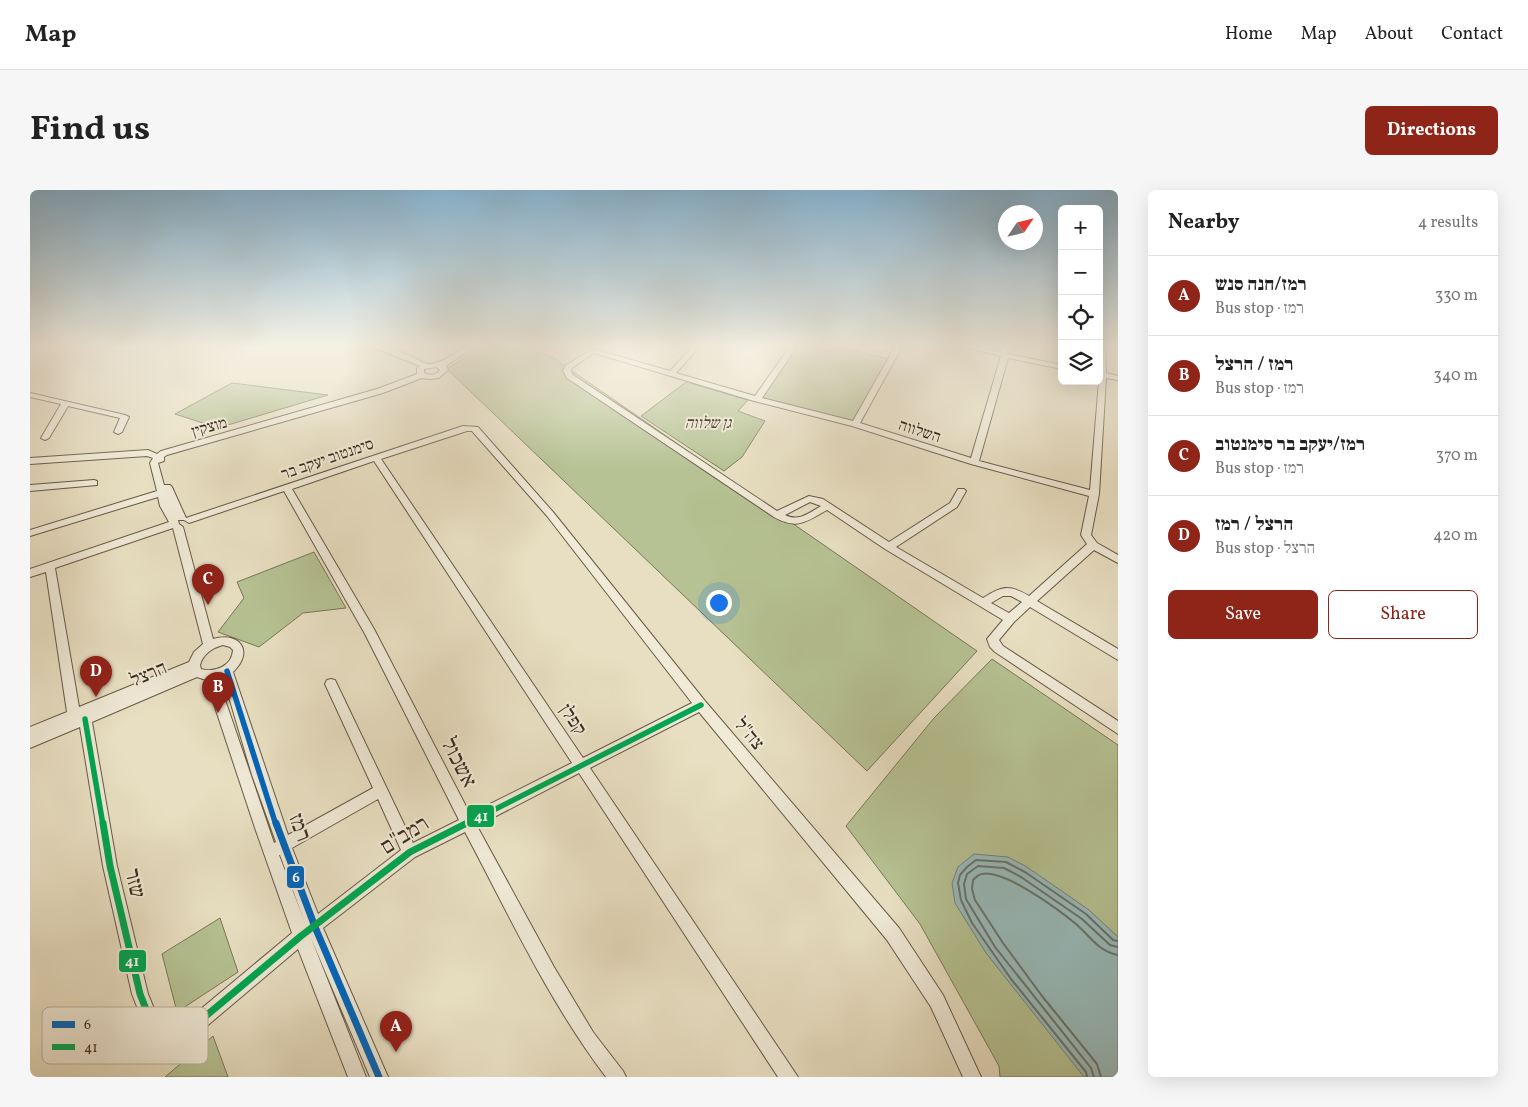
<!DOCTYPE html>
<html lang="en">
<head>
<meta charset="utf-8">
<style>
	:root { --surface:#fff; --page:#f6f6f6; --text:#222; --muted:#767676; --line:#e0e0e0; --accent:#8f2418 }
	body { margin:0; font-family:Vollkorn,"Frank Ruhl Libre",serif; background:var(--page); color:var(--text) }
	.controls { position:absolute; right:15px; top:15px; display:grid; overflow:hidden; border-radius:8px; box-shadow:0 5px 20px #0002 }
	.controls button { width:45px; height:45px; display:grid; place-items:center; padding:0; border:0; border-bottom:1px solid var(--line); background:var(--surface); color:var(--text); font:25px sans-serif }
	.compass { position:absolute; left:968px; top:15px; width:45px; height:45px; border-radius:50%; background:var(--surface); box-shadow:0 5px 20px #0002; rotate:55deg }
	.you { position:absolute; left:688px; top:412px; width:18px; height:18px; margin:-12px; border:4px solid #fff; border-radius:50%; background:#1a73e8; box-shadow:0 0 0 8px #1a73e833 }
	.badge { display:grid; place-items:center; width:32px; height:32px; border-radius:50%; background:var(--accent); color:#fff; font-size:16px; font-weight:700 }
	.pin { position:absolute; translate:-50% -41px; filter:drop-shadow(0 1px 2px #0008) }
	.pin::after { content:''; position:absolute; top:26px; width:18px; height:15px; background:inherit; clip-path:polygon(0 0,100% 0,50% 100%) }
	.list { margin:0; padding:0; list-style:none }
	h2 { display:flex; justify-content:space-between; align-items:center; height:65px; margin:0; padding:0 20px; font-size:21px }
	h2 small { font-size:16px; font-weight:400; color:var(--muted) }
	.list li { display:grid; grid-template-columns:32px 1fr auto; gap:15px; align-items:center; box-sizing:border-box; height:80px; padding:0 20px; border-top:1px solid var(--line) }
	.list b { display:block; font-size:19px; white-space:nowrap }
	.list p { margin:0; font-size:16px; white-space:nowrap; color:var(--muted) }
	.list em { font-size:16px; font-style:normal; color:var(--muted) }
	.actions { display:flex; gap:10px; padding:15px 20px }
	.actions a { flex:1; padding:11px 0; border:1px solid var(--accent); border-radius:8px; text-align:center; font-size:18px; color:var(--accent) }
	.actions .main { background:var(--accent); color:#fff }
	.icon { flex:none; width:28px; height:28px; fill:none; stroke:currentColor; stroke-width:2; stroke-linecap:round; stroke-linejoin:round }
	.map { position:relative; flex:none; width:1088px; height:887px; overflow:hidden; border-radius:8px }
	header { display:flex; align-items:center; gap:30px; box-sizing:border-box; height:70px; padding:0 25px; background:var(--surface); border-bottom:1px solid var(--line) }
	header strong { font-size:24px }
	nav { display:flex; gap:28px; margin-inline-start:auto; font-size:18px }
	.intro { display:flex; align-items:center; justify-content:space-between; box-sizing:border-box; height:120px; padding:0 30px }
	h1 { margin:0; font-size:35px }
	.button { padding:12px 22px; border-radius:8px; background:var(--accent); color:#fff; font-size:18px; font-weight:700 }
	main { display:flex; gap:30px; padding:0 30px }
	aside { flex:1; background:var(--surface); border-radius:8px; box-shadow:0 5px 20px #0002 }
	.map>svg:first-child { display:block }
	.green { fill:#b6c293; stroke:#787758 }
	.water { fill:#9bb; stroke:#73827c }
	.lines { fill:none; stroke-linecap:round; stroke-linejoin:round }
	.shore { stroke:#6a746c; stroke-width:2 }
	.minor-casing { stroke:#665946; stroke-width:2 }
	.minor { fill:#f0ead7; fill-rule:evenodd }
	.bus-1-far1-casing { stroke:#f0ead7; stroke-width:9 }
	.bus-1-casing { stroke:#f0ead7; stroke-width:11 }
	.bus-2-far1-casing { stroke:#f0ead7; stroke-width:9 }
	.bus-2-casing { stroke:#f0ead7; stroke-width:11 }
	.bus-1-far1 { stroke:#0065bd; stroke-width:5.5 }
	.bus-1 { stroke:#0065bd; stroke-width:7 }
	.bus-2-far1 { stroke:#00a651; stroke-width:5.5 }
	.bus-2 { stroke:#00a651; stroke-width:7 }
	.labels { text-anchor:middle; stroke-width:4; stroke-linejoin:round; paint-order:stroke }
	.far-park-label { font-size:16px; font-style:italic; fill:#544a35; stroke:#f0ead7 }
	.far-street-label { font-size:16px; fill:#3b2c1d; stroke:#f0ead7 }
	.street-label { font-size:19px; fill:#3b2c1d; stroke:#f0ead7 }
	.near-street-label { font-size:22px; fill:#3b2c1d; stroke:#f0ead7 }
	.key { fill:#f0ead7; stroke:#bab19f; stroke-width:1 }
	.key-label { font-size:14px; fill:#3b2c1d }
	.line-badge { stroke:#f0ead7; stroke-width:2 }
	.badge-label { font-size:14px; text-anchor:middle; font-weight:bold; fill:#fff }
</style>
</head>
<body>
<header>
<strong>Map</strong>
<nav><a>Home</a><a>Map</a><a>About</a><a>Contact</a></nav>
</header>
<div class="intro"><h1>Find us</h1><a class="button">Directions</a></div>
<main>
<div class="map">
<svg width="1088" height="887" viewBox="0 0 1088 887">
	<rect width="100%" height="100%" fill="#e8dfc2"/>
	<filter id="stains"><feTurbulence type="fractalNoise" baseFrequency=".004" numOctaves="4"/><feColorMatrix values="0 0 0 0 .2 0 0 0 0 .09 0 0 0 0 .02 0 0 0 .5 -.17"/></filter>
	<radialGradient id="worn" r=".72"><stop offset=".6" stop-color="#630" stop-opacity="0"/><stop offset="1" stop-color="#630" stop-opacity=".3"/></radialGradient>
	<g class="green">
		<path d="M454,155H494L504,161L522,167L947,461L837,581L417,179Z"/>
		<path d="M765,155H802L863,170L825,234L727,209Z"/>
		<path d="M656,192L718,210L708,221L735,231L712,267L694,281L611,226Z"/>
		<path d="M202,193L298,205L188,238L145,224Z"/>
		<path d="M284,362L316,418L273,423L229,457L188,442L214,408L207,392Z"/>
		<path d="M962,469L1088,555V887H970L969,876L890,734L816,636L904,528Z"/>
		<path d="M190,728L208,782L147,822L132,764Z"/>
		<path d="M183,846L198,887H135Z"/>
	</g>
	<path class="water" d="M944,664L978,667L997,677L1059,720L1088,747V887H1054L956,763L925,713L922,693L928,677Z"/>
	<g class="lines">
		<g class="shore">
			<path d="M1057,887L1056,882L981,789L942,733L931,710L928,693L930,685L937,677L946,670L976,672L995,682L1056,724L1083,750L1088,751"/>
			<path d="M1064,887L1061,878L965,757L936,709L934,694L937,684L948,676L974,678L991,687L1052,729L1080,755L1088,757"/>
			<path d="M1071,887L1067,874L1012,806L973,753L945,710L942,699L943,690C945,688 949,684 952,684C974,679 1029,720 1046,734C1060,746 1069,762 1088,765"/>
		</g>
		<defs>
			<g id="minor">
				<path d="M337,155C351,155 366,160 379,165C386,168 394,175 401,174C419,172 430,155 447,155L416,176L418,180L409,188L400,189L392,188L353,203L137,265L134,267V271L128,273L134,295H140L142,297L156,328L433,236L448,237L523,322L675,511L869,738L913,805L951,887H933L901,817L857,750L669,522L560,578L768,887H748L549,583L447,636L524,777L563,842L593,881L596,887H576C519,812 479,725 435,642L385,667L293,738L358,887H340L281,748L336,887H318L268,759L139,868L133,871L127,868L102,804L73,676L50,537L0,558V537L37,522L16,382L0,387V379L139,332L130,316L128,307L0,346V340L127,301L120,273L123,268L117,266L0,274V268L118,260L127,264L131,261L347,199L387,184V178L390,176ZM406,177L410,180C406,185 400,186 394,183V179ZM437,241H442L517,326L662,513L553,568L351,269ZM344,271L542,573L440,624L344,439L262,299ZM254,301L335,444L429,630L383,653L305,490L301,489L297,490L295,494L343,598L258,645L203,482C225,461 209,441 183,449L153,337L149,334L148,330H154L159,333ZM143,338L173,454L164,462L159,472L49,517L25,378ZM193,455L200,457L203,460C202,476 185,483 171,479L170,475C173,464 182,458 193,455ZM167,487L176,490L225,638L262,743L136,848L118,804L87,676L62,532ZM193,487L222,585L246,652L244,653L188,489ZM348,609L371,660L288,724L262,658ZM249,665H250L275,733Z"/>
				<path d="M664,155H671L646,183L725,206L761,155H768L732,208L823,231L866,155H873L830,233L941,268L971,166L925,155H939L971,162L970,155H976L978,164L1032,175V179L978,168L949,271L1060,300L1069,191V155H1075L1076,183L1088,186V190L1076,188L1069,304L1061,345L1067,353L1088,365V373L1064,360L1007,411L1088,459V470L1000,417L984,432L969,450L973,456L1088,531V544L965,462L960,457L957,449L973,430L855,359L797,320C776,332 767,340 744,327L537,188L533,181L536,175L563,159L640,181ZM564,163L724,211L822,236L941,274L1059,306L1051,345L1057,354L999,406C979,394 972,396 953,408L866,357L927,317L936,301L934,299H928L920,313L859,352L793,309L779,306L747,321L543,185L541,181L542,178ZM780,312L791,316C779,323 769,332 755,325ZM973,406H981L992,412L979,423L961,413Z"/>
				<path d="M0,203L95,225L99,227L92,242L88,244L84,242L90,228L38,216L19,248L15,250L11,248L31,214L0,207Z"/>
				<path d="M64,290L67,291V295L0,301V295Z"/>
			</g>
		</defs>
		<use href="#minor" class="minor-casing"/>
		<use href="#minor" class="minor"/>
		<defs>
			<path id="bus-1-far1" d="M197,481L246,635"/>
			<path id="bus-1" d="M246,633L285,737L349,887"/>
			<g id="bus-2-far1">
				<path d="M55,529L73,635"/>
				<path d="M434,635L671,515"/>
			</g>
			<path id="bus-2" d="M73,633L80,676L110,804L133,862L271,746L380,662L437,633"/>
		</defs>
		<use href="#bus-1-far1" class="bus-1-far1-casing"/>
		<use href="#bus-1" class="bus-1-casing"/>
		<use href="#bus-2-far1" class="bus-2-far1-casing"/>
		<use href="#bus-2" class="bus-2-casing"/>
		<use href="#bus-1-far1" class="bus-1-far1"/>
		<use href="#bus-1" class="bus-1"/>
		<use href="#bus-2-far1" class="bus-2-far1"/>
		<use href="#bus-2" class="bus-2"/>
	</g>
	<linearGradient id="sky" x2="0" y2="1"><stop stop-color="#88b7d6"/><stop offset="0.56" stop-color="#f5f1e4"/><stop offset="1" stop-color="#f5f1e4" stop-opacity="0"/></linearGradient>
	<rect width="1088" height="279" fill="url(#sky)"/>
	<g class="labels">
		<g class="far-park-label">
			<text x="678" y="238">גן שלווה</text>
		</g>
		<g class="far-street-label">
			<text transform="translate(179 236) rotate(-16)" y="6">מוצקין</text>
			<text transform="translate(890 240) rotate(18)" y="6">השלווה</text>
			<text transform="translate(297 268) rotate(-19)" y="6">סימנטוב יעקב בר</text>
		</g>
		<g class="street-label">
			<text transform="translate(118 483) rotate(-23)" y="7">הרצל</text>
			<text transform="translate(544 529) rotate(56)" y="7">קפלן</text>
			<text transform="translate(720 543) rotate(50)" y="7">צה"ל</text>
		</g>
		<g class="near-street-label">
			<text transform="translate(430 572) rotate(63)" y="8">אשכול</text>
			<text transform="translate(271 637) rotate(70)" y="8">רמז</text>
			<text transform="translate(374 644) rotate(-32)" y="8">רמב"ם</text>
			<text transform="translate(106 693) rotate(77)" y="8">שזר</text>
		</g>
	</g>
	<rect x="12" y="817" width="166" height="57" rx="8" class="key"/>
	<rect x="22" y="831" width="23" height="7" fill="#0065bd"/>
	<rect x="22" y="854" width="23" height="6" fill="#00a651"/>
	<g class="key-label">
		<text x="54" y="839">6</text>
		<text x="54" y="862">41</text>
	</g>
	<g class="line-badge">
		<rect x="436" y="614" width="29" height="24" rx="5" fill="#00a651"/>
		<rect x="256" y="675" width="19" height="24" rx="5" fill="#0065bd"/>
		<rect x="88" y="759" width="29" height="24" rx="5" fill="#00a651"/>
	</g>
	<g class="badge-label">
		<text x="451" y="631">41</text>
		<text x="266" y="692">6</text>
		<text x="102" y="776">41</text>
	</g>
	<rect width="100%" height="100%" filter="url(#stains)"/>
	<rect width="100%" height="100%" fill="url(#worn)"/>
</svg>
<div class="controls">
<button>+</button>
<button>−</button>
<button><svg class="icon" aria-label="locate" viewBox="0 0 24 24"><circle cx="12" cy="12" r="6"/><path d="M12 2v4M12 18v4M2 12h4M18 12h4"/></svg></button>
<button><svg class="icon" aria-label="layers" viewBox="0 0 24 24"><path d="M12 4l9 5-9 5-9-5zM3 14l9 5 9-5"/></svg></button>
</div>
<svg class="compass" viewBox="-18 -18 36 36"><path d="M0-13l5 13h-10z" fill="#e53935"/><path d="M0 13l5-13h-10z" fill="#767676"/></svg>
<div class="you"></div>
<div class="pin badge" style="left:366px;top:862px">A</div>
<div class="pin badge" style="left:188px;top:523px">B</div>
<div class="pin badge" style="left:178px;top:415px">C</div>
<div class="pin badge" style="left:66px;top:507px">D</div>
</div>
<aside>
<h2>Nearby<small>4 results</small></h2>
<ul class="list">
<li><span class="badge">A</span><div><b>רמז/חנה סנש</b><p>Bus stop · רמז</p></div><em>330 m</em></li>
<li><span class="badge">B</span><div><b>רמז / הרצל</b><p>Bus stop · רמז</p></div><em>340 m</em></li>
<li><span class="badge">C</span><div><b>רמז/יעקב בר סימנטוב</b><p>Bus stop · רמז</p></div><em>370 m</em></li>
<li><span class="badge">D</span><div><b>הרצל / רמז</b><p>Bus stop · הרצל</p></div><em>420 m</em></li>
</ul>
<div class="actions"><a class="main">Save</a><a>Share</a></div>
</aside>
</main>
</body>
</html>
